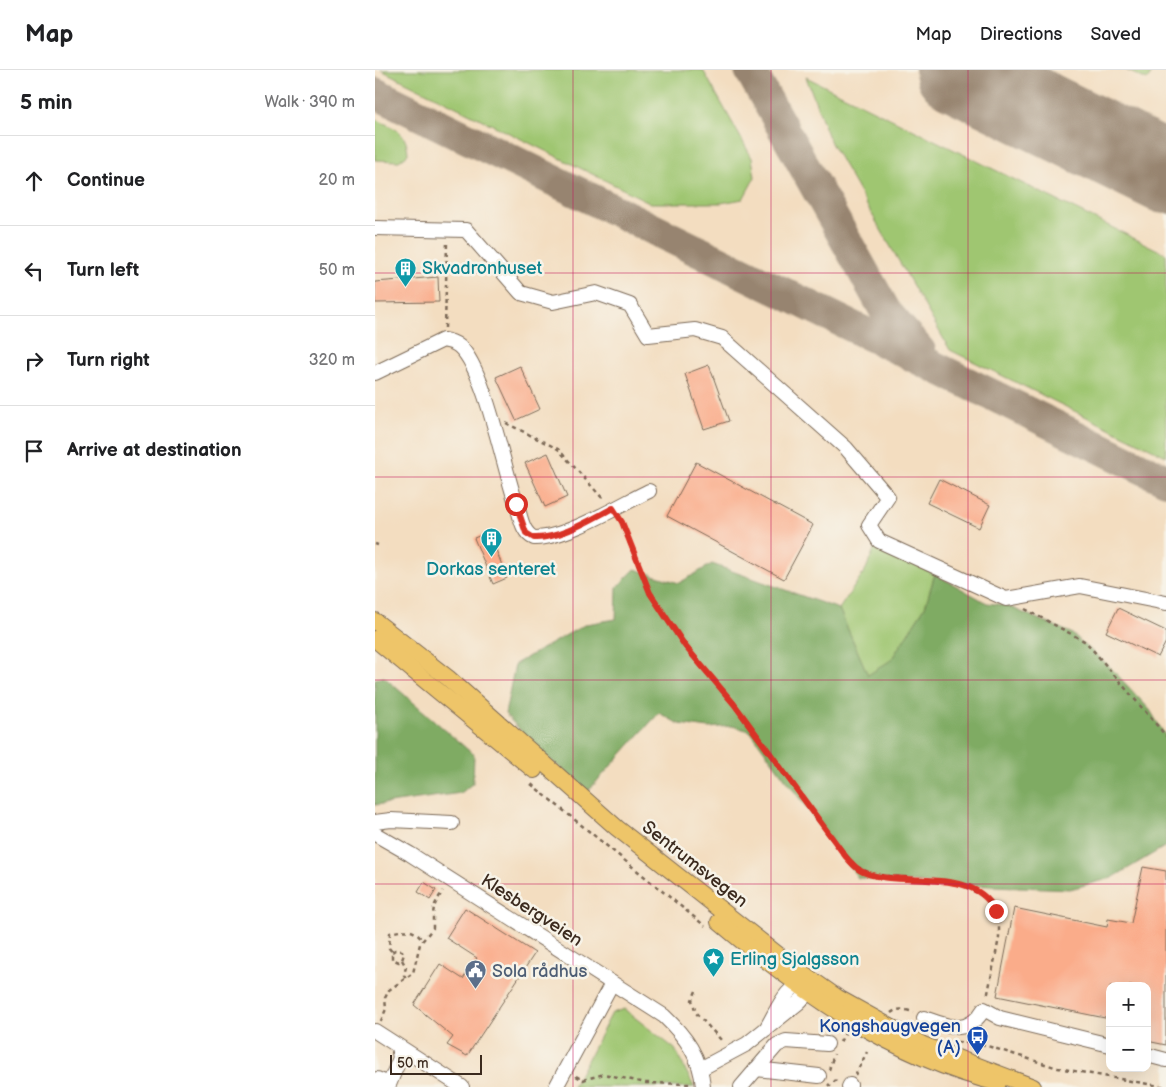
<!DOCTYPE html>
<html lang="en">
<head>
<meta charset="utf-8">
<style>
	:root { --surface:#fff; --page:#f6f6f6; --text:#202124; --muted:#757577; --line:#e0e0e0 }
	body { margin:0; font-family:"Balsamiq Sans",sans-serif; background:var(--page); color:var(--text) }
	.controls { position:absolute; right:15px; bottom:15px; display:grid; overflow:hidden; border-radius:10px; box-shadow:0 5px 20px #0002 }
	.controls button { width:45px; height:45px; display:grid; place-items:center; padding:0; border:0; border-bottom:1px solid var(--line); background:var(--surface); color:var(--text); font:25px sans-serif }
	.scale { position:absolute; left:15px; bottom:12px; width:92px; box-sizing:border-box; padding-left:5px; border:2px solid #3b2a1e; border-top:0; font-size:14px; line-height:18px; white-space:nowrap; color:#3b2a1e; -webkit-text-stroke:4px #f7f3e8; paint-order:stroke }
	.stop { position:absolute; width:15px; height:15px; margin:-11px; border:4px solid #d93025; border-radius:50%; background:#fff }
	.stop.end { background:#d93025; border-color:#fff; box-shadow:0 1px 5px #0008 }
	.list { margin:0; padding:0; list-style:none }
	h2 { display:flex; justify-content:space-between; align-items:center; height:65px; margin:0; padding:0 20px; font-size:21px }
	h2 small { font-size:16px; font-weight:400; color:var(--muted) }
	.list li { display:grid; grid-template-columns:32px 1fr auto; gap:15px; align-items:center; box-sizing:border-box; height:90px; padding:0 20px; border-top:1px solid var(--line) }
	.list b { display:block; font-size:19px; white-space:nowrap }
	.list em { font-size:16px; font-style:normal; color:var(--muted) }
	.icon { flex:none; width:28px; height:28px; fill:none; stroke:currentColor; stroke-width:2; stroke-linecap:round; stroke-linejoin:round }
	.map { position:relative; flex:none; width:791px; height:1017px; overflow:hidden }
	header { display:flex; align-items:center; gap:30px; box-sizing:border-box; height:70px; padding:0 25px; background:var(--surface); border-bottom:1px solid var(--line) }
	header strong { font-size:24px }
	nav { display:flex; gap:28px; margin-inline-start:auto; font-size:18px }
	main { display:flex }
	aside { flex:1; background:var(--surface) }
	.map>svg:first-child { display:block }
	.green { fill:#9fc671; stroke:#6d7848 }
	.forest { fill:#7fab63; stroke:#5d6a40 }
	.lines { fill:none; stroke-linecap:round; stroke-linejoin:round }
	.taxiway { stroke:#97846f; stroke-width:32 }
	.runway { stroke:#97846f; stroke-width:82 }
	.building { fill:#faac8a }
	.minor-casing { stroke:#7b6957; stroke-width:16 }
	.major-casing { stroke:#7b6957; stroke-width:18 }
	.path { stroke:#7b6957; stroke-width:2.5; stroke-dasharray:4 4; stroke-linecap:butt }
	.minor { stroke:#fff; stroke-width:14 }
	.major { stroke:#eec569; stroke-width:16 }
	.route { stroke:#d93025; stroke-width:6 }
	.grid { fill:none; stroke:#c2185b; stroke-width:1; stroke-opacity:0.55 }
	.labels { text-anchor:middle; stroke-width:5; stroke-linejoin:round; paint-order:stroke }
	.culture-label { font-size:18px; fill:#0d838f; stroke:#f7f3e8; text-anchor:start }
	.street-label { font-size:18px; fill:#3b2a1e; stroke:#f7f3e8 }
	.service-label { font-size:18px; fill:#4e5e75; stroke:#f7f3e8; text-anchor:start }
	.transit-label { font-size:18px; fill:#164399; stroke:#f7f3e8; text-anchor:end }
</style>
</head>
<body>
<header>
<strong>Map</strong>
<nav><a>Map</a><a>Directions</a><a>Saved</a></nav>
</header>
<main>
<aside>
<h2>5 min<small>Walk · 390 m</small></h2>
<ul class="list">
<li><svg class="icon" aria-label="ahead" viewBox="0 0 24 24"><path d="M12 20V5M6 11l6-6 6 6"/></svg><div><b>Continue</b></div><em>20 m</em></li>
<li><svg class="icon" aria-label="left" viewBox="0 0 24 24"><path d="M17 20v-9H6M10 6l-5 5 5 5"/></svg><div><b>Turn left</b></div><em>50 m</em></li>
<li><svg class="icon" aria-label="right" viewBox="0 0 24 24"><path d="M7 20v-9h11M14 6l5 5-5 5"/></svg><div><b>Turn right</b></div><em>320 m</em></li>
<li><svg class="icon" aria-label="arrive" viewBox="0 0 24 24"><path d="M6 21V4h12l-3 4 3 4H6"/></svg><div><b>Arrive at destination</b></div></li>
</ul>
</aside>
<div class="map">
<svg width="791" height="1017" viewBox="0 0 791 1017">
	<rect width="100%" height="100%" fill="#f7f3e8"/>
	<filter id="ink" filterUnits="userSpaceOnUse"><feTurbulence type="fractalNoise" baseFrequency=".02" numOctaves="2"/><feDisplacementMap in="SourceGraphic" scale="10" xChannelSelector="R" yChannelSelector="G"/><feConvolveMatrix kernelMatrix="1 2 1 2 8 2 1 2 1" color-interpolation-filters="sRGB"/></filter>
	<filter id="wash" filterUnits="userSpaceOnUse"><feTurbulence type="fractalNoise" baseFrequency=".0096" numOctaves="4" result="noise"/><feDisplacementMap in="SourceGraphic" scale="20" xChannelSelector="R" yChannelSelector="G"/><feGaussianBlur stdDeviation="1.12" result="paint"/><feColorMatrix in="noise" values="0 0 0 0 0 0 0 0 0 0 0 0 0 0 0 0 0 1.4 0 .05"/><feComposite in="paint" operator="in"/></filter>
	<g filter="url(#wash)">
		<rect width="100%" height="100%" fill="#f3ddc0"/>
		<g class="green">
			<path d="M6,0H328L377,88L380,107L368,129L346,133H276Z"/>
			<path d="M751,0H779L772,10Z"/>
			<path d="M431,7L791,184V386L575,280L456,73Z"/>
			<path d="M0,49C19,58 32,61 33,84L24,91L0,90Z"/>
			<path d="M500,477L560,504L550,537L516,590L493,606L464,539L491,499Z"/>
			<path d="M249,939L300,979L319,1017H198L237,943Z"/>
		</g>
		<g class="forest">
			<path d="M337,494L464,539L493,605L516,590L550,537L560,504L612,533L630,535L696,563L735,597L775,640L791,667V776L737,808L695,819L566,814L483,808L375,661L357,656L334,658L304,654L284,643L213,721L168,684L130,644L140,594L211,554L241,549L242,517L260,499L304,513Z"/>
			<path d="M9,607L99,685L98,713L86,723L0,735V609Z"/>
		</g>
		<g class="lines">
			<g class="taxiway">
				<path d="M375,0L511,242L545,281"/>
				<path d="M0,23L791,410"/>
			</g>
			<path class="runway" d="M581,0L791,103"/>
		</g>
		<g id="blocks">
			<g class="building">
				<path d="M63,207L64,232L0,233V212Z"/>
				<path d="M334,295L354,351L329,359L310,304Z"/>
				<path d="M145,296L165,339L141,350L121,307Z"/>
				<path d="M173,383L192,427L170,437L150,393Z"/>
				<path d="M321,392L438,455L409,509L292,446Z"/>
				<path d="M564,409L615,435L604,458L552,433Z"/>
				<path d="M114,462L132,508L118,514L99,468Z"/>
				<path d="M743,538L791,561V572L783,587L731,562Z"/>
				<path d="M768,797L791,801V975L772,971V916H735V949L622,926L639,838L732,857L733,849L756,853Z"/>
				<path d="M49,812L61,820L55,830L43,822Z"/>
				<path d="M90,838L160,883L92,986L72,975L78,967L39,935L65,894L88,909L102,888L71,868Z"/>
			</g>
		</g>
	</g>
	<g filter="url(#ink)">
		<use href="#blocks" fill-opacity="0" stroke="#7b6957" stroke-width="1"/>
		<g class="lines">
			<defs>
				<g id="minor">
					<path d="M0,158L91,160L146,223L178,232L221,223L255,235L273,265L320,260L347,268L471,378L513,427L494,455L504,471L631,529L705,516L791,533"/>
					<path d="M0,303L68,270C74,271 80,272 85,277C111,301 129,402 143,439C146,449 148,463 159,468C190,469 245,435 274,421"/>
					<path d="M0,752L16,750L77,753"/>
					<path d="M0,764L35,784L289,946C310,966 326,987 328,1017"/>
					<path d="M549,948C574,957 593,966 609,939L625,948L735,975"/>
					<path d="M0,961L87,1017"/>
					<path d="M772,985L791,990"/>
					<path d="M327,998L372,974L423,933L434,922L435,909C410,916 404,937 391,959"/>
					<path d="M381,999L444,1006"/>
					<path d="M0,1013L2,1009L14,1014"/>
					<path d="M13,1017L25,988L23,976"/>
					<path d="M181,1017L237,913"/>
					<path d="M366,1017L402,975L411,971L452,974"/>
					<path d="M474,1017L475,1015"/>
				</g>
				<g id="major">
					<path d="M0,551L73,608L242,758L416,895L463,928L548,975L658,1017"/>
					<path d="M0,569L159,700"/>
					<path d="M344,852C428,923 515,986 623,1013"/>
				</g>
			</defs>
			<use href="#minor" class="minor-casing"/>
			<use href="#major" class="major-casing"/>
			<g class="path">
				<path d="M70,258L72,171"/>
				<path d="M131,353L183,379L229,430"/>
				<path d="M245,449L275,523L310,577L359,634L459,771L480,796L499,805L573,811L588,815L607,825L618,835L624,851V868L612,928"/>
				<path d="M0,474L3,475"/>
				<path d="M650,539L711,572L791,666"/>
				<path d="M156,714L330,856"/>
				<path d="M17,882L20,880L27,881L29,884L27,890L24,892L17,889V882L14,878L15,863C29,860 38,857 47,870"/>
				<path d="M27,890L31,897L29,905L31,910"/>
				<path d="M321,921L317,930L321,943L348,972"/>
				<path d="M516,943C523,937 531,940 539,942"/>
				<path d="M6,951L11,939L10,928L14,920L38,903L45,874L58,858C58,839 57,837 68,821"/>
				<path d="M465,972L470,963"/>
				<path d="M582,972L606,974L683,998L790,1017"/>
				<path d="M454,1000L459,984"/>
				<path d="M480,1005L492,982"/>
				<path d="M201,1006L208,1010L229,1004L271,1013L315,1014"/>
				<path d="M453,1014L455,1016L461,1010"/>
			</g>
			<use href="#minor" class="minor"/>
			<use href="#major" class="major"/>
		</g>
	</g>
	<g class="lines" filter="url(#ink)">
		<path class="route" d="M141,434L151,463L159,468C185,469 215,450 238,438L247,452L275,523L310,576L359,634L471,787C476,792 481,799 488,802C529,819 595,794 621,841"/>
	</g>
	<path class="grid" d="M198,0V1017M396,0V1017M593,0V1017M0,203H791M0,407H791M0,610H791M0,814H791"/>
	<defs>
		<symbol id="building-pin" viewBox="-11 -11 22 30"><path d="M0 17L-7.5 6A9.5 9.5 0 1 1 7.5 6Z" fill="#0f9aa8" stroke="#f7f3e8"/><path d="M-4-6H4V6H1V3H-1V6H-4ZM-2.5-4.3h1.7v1.8h-1.7ZM.8-4.3h1.7v1.8H.8ZM-2.5-1h1.7V.8h-1.7ZM.8-1h1.7V.8H.8Z" fill="#fff"/></symbol>
		<symbol id="sight-pin" viewBox="-11 -11 22 30"><path d="M0 17L-7.5 6A9.5 9.5 0 1 1 7.5 6Z" fill="#0f9aa8" stroke="#f7f3e8"/><path d="M0-6L1.8-2.2L6-1.7L2.9 1.2L3.7 5.4L0 3.3L-3.7 5.4L-2.9 1.2L-6-1.7L-1.8-2.2Z" fill="#fff"/></symbol>
		<symbol id="civic-pin" viewBox="-11 -11 22 30"><path d="M0 17L-7.5 6A9.5 9.5 0 1 1 7.5 6Z" fill="#5c6f8a" stroke="#f7f3e8"/><path d="M-.6-6.5H3V-4.5H.6V-3L4-1V1h2V6H-6V1h2V-1L-.6-3ZM-1.2 2.5V6h2.4V2.5Z" fill="#fff"/></symbol>
		<symbol id="bus-pin" viewBox="-11 -11 22 30"><path d="M0 17L-7.5 6A9.5 9.5 0 1 1 7.5 6Z" fill="#1a4fb4" stroke="#f7f3e8"/><path d="M-5-6H5V4H4V6H2V4H-2V6H-4V4H-5ZM-3.5-4V0h7V-4ZM-3.5 1.2v1.5H-2V1.2ZM2 1.2v1.5H3.5V1.2Z" fill="#fff"/></symbol>
	</defs>
	<g fill-rule="evenodd">
		<use href="#building-pin" x="18" y="186" width="25" height="34"/>
		<use href="#building-pin" x="104" y="456" width="25" height="34"/>
		<use href="#sight-pin" x="326" y="876" width="25" height="34"/>
		<use href="#civic-pin" x="88" y="888" width="25" height="34"/>
		<use href="#bus-pin" x="590" y="954" width="25" height="34"/>
	</g>
	<g class="labels">
		<g class="culture-label">
			<text x="47" y="204">Skvadronhuset</text>
			<text x="116" y="505" text-anchor="middle">Dorkas senteret</text>
			<text x="355" y="895">Erling Sjalgsson</text>
		</g>
		<g class="street-label">
			<text transform="translate(320 794) rotate(38)" y="6">Sentrumsvegen</text>
			<text transform="translate(157 840) rotate(33)" y="6">Klesbergveien</text>
		</g>
		<g class="service-label">
			<text x="117" y="907">Sola rådhus</text>
		</g>
		<g class="transit-label">
			<text x="586" y="962">Kongshaugvegen<tspan x="586" dy="21">(A)</tspan></text>
		</g>
	</g>
</svg>
<div class="controls">
<button>+</button>
<button>−</button>
</div>
<div class="scale">50 m</div>
<div class="stop" style="left:141px;top:434px"></div>
<div class="stop end" style="left:621px;top:841px"></div>
</div>
</main>
</body>
</html>
